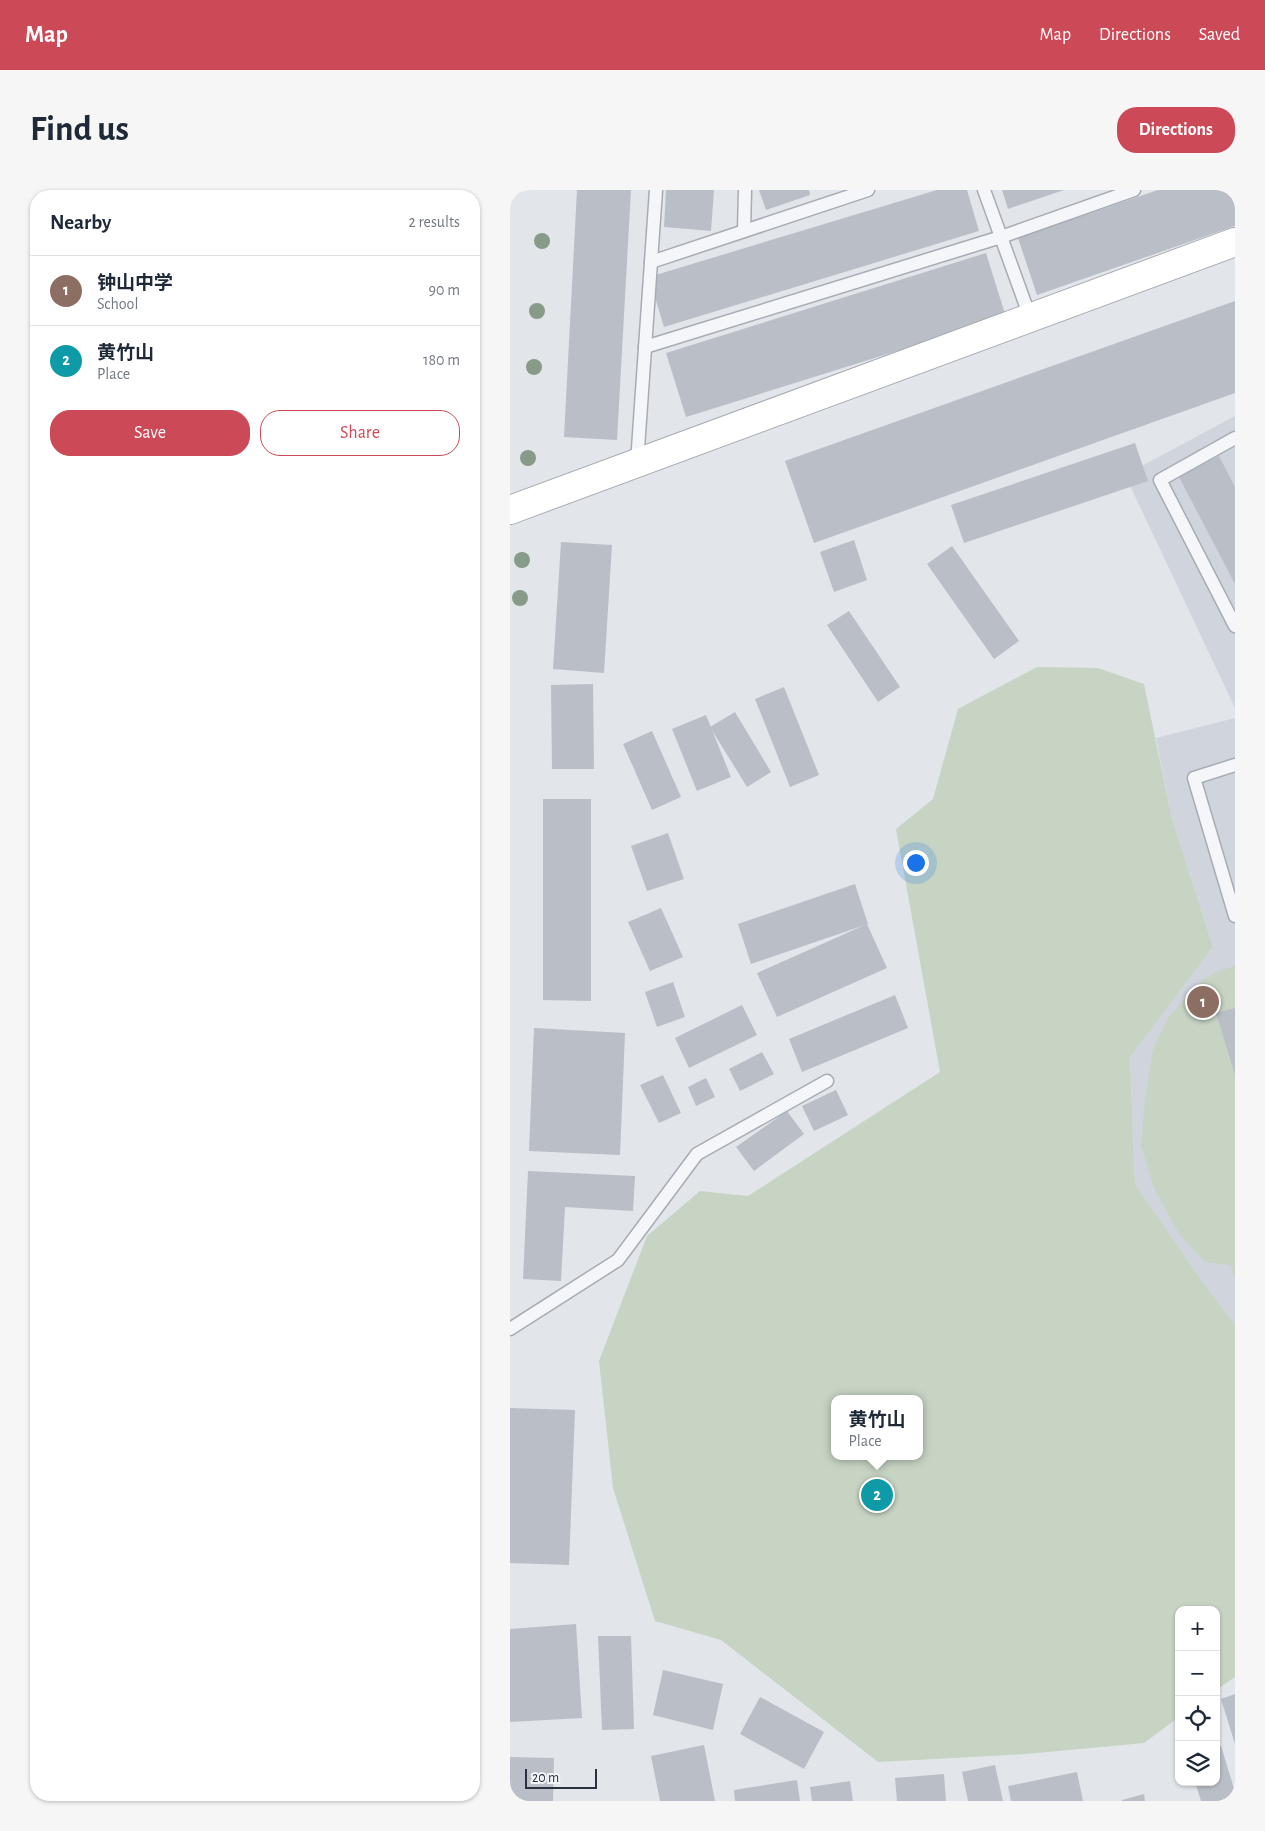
<!DOCTYPE html>
<html lang="en">
<head>
<meta charset="utf-8">
<style>
	:root { --surface:#fff; --page:#f6f6f7; --text:#1f2937; --muted:#747a83; --line:#e0e1e3; --accent:#cc4a58 }
	body { margin:0; font-family:"Alegreya Sans","Noto Sans SC",sans-serif; background:var(--page); color:var(--text) }
	.controls { position:absolute; right:15px; bottom:15px; display:grid; overflow:hidden; border-radius:10px; box-shadow:0 1px 4px #0004 }
	.controls button { width:45px; height:45px; display:grid; place-items:center; padding:0; border:0; border-bottom:1px solid var(--line); background:var(--surface); color:var(--text); font:25px sans-serif }
	.scale { position:absolute; left:15px; bottom:12px; width:72px; box-sizing:border-box; padding-left:5px; border:2px solid #2a3242; border-top:0; font-size:14px; line-height:18px; white-space:nowrap; color:#2a3242; -webkit-text-stroke:4px #f2f4f8; paint-order:stroke }
	.you { position:absolute; left:405px; top:672px; width:18px; height:18px; margin:-12px; border:4px solid #fff; border-radius:50%; background:#1a73e8; box-shadow:0 0 0 8px #1a73e833 }
	.badge { display:grid; place-items:center; width:32px; height:32px; border-radius:50%; background:var(--accent); color:#fff; font-size:16px; font-weight:700 }
	.pin { position:absolute; translate:-50% -50%; border:2px solid #fff; box-shadow:0 1px 5px #0006 }
	.popup { position:absolute; left:321px; top:1205px; width:92px; height:65px; box-sizing:border-box; display:grid; place-content:center; border-radius:10px; background:var(--surface); filter:drop-shadow(0 1px 4px #0005); font-size:16px; white-space:nowrap; color:var(--muted) }
	.popup b { font-size:19px; color:var(--text) }
	.popup::after { content:''; position:absolute; left:50%; top:100%; margin-left:-10px; border:10px solid transparent; border-top-color:var(--surface) }
	.list { margin:0; padding:0; list-style:none }
	h2 { display:flex; justify-content:space-between; align-items:center; height:65px; margin:0; padding:0 20px; font-size:21px }
	h2 small { font-size:16px; font-weight:400; color:var(--muted) }
	.list li { display:grid; grid-template-columns:32px 1fr auto; gap:15px; align-items:center; box-sizing:border-box; height:70px; padding:0 20px; border-top:1px solid var(--line) }
	.list b { display:block; font-size:19px; white-space:nowrap }
	.list p { margin:0; font-size:16px; white-space:nowrap; color:var(--muted) }
	.list em { font-size:16px; font-style:normal; color:var(--muted) }
	.actions { display:flex; gap:10px; padding:15px 20px }
	.actions a { flex:1; padding:11px 0; border:1px solid var(--accent); border-radius:20px; text-align:center; font-size:18px; color:var(--accent) }
	.actions .main { background:var(--accent); color:#fff }
	.icon { flex:none; width:28px; height:28px; fill:none; stroke:currentColor; stroke-width:2; stroke-linecap:round; stroke-linejoin:round }
	.map { position:relative; flex:none; width:725px; height:1611px; overflow:hidden; border-radius:20px }
	header { display:flex; align-items:center; gap:30px; box-sizing:border-box; height:70px; padding:0 25px; background:var(--accent); color:#fff }
	header strong { font-size:24px }
	nav { display:flex; gap:28px; margin-inline-start:auto; font-size:18px }
	.intro { display:flex; align-items:center; justify-content:space-between; box-sizing:border-box; height:120px; padding:0 30px }
	h1 { margin:0; font-size:35px }
	.button { padding:12px 22px; border-radius:20px; background:var(--accent); color:#fff; font-size:18px; font-weight:700 }
	main { display:flex; gap:30px; padding:0 30px }
	aside { flex:1; background:var(--surface); border-radius:20px; box-shadow:0 1px 4px #0004 }
	.map>svg:first-child { display:block }
	.built { fill:#d0d4dc }
	.green { fill:#c7d4c4; fill-rule:evenodd }
	.building { fill:#babec7 }
	.lines { fill:none; stroke-linecap:round; stroke-linejoin:round }
	.lane-casing { stroke:#a7acb4; stroke-width:15 }
	.secondary-casing { stroke:#a7acb4; stroke-width:30 }
	.lane { stroke:#f5f6f9; stroke-width:12 }
	.secondary { stroke:#fff; stroke-width:28 }
	.tree { fill:#879b88 }
</style>
</head>
<body>
<header>
<strong>Map</strong>
<nav><a>Map</a><a>Directions</a><a>Saved</a></nav>
</header>
<div class="intro"><h1>Find us</h1><a class="button">Directions</a></div>
<main>
<aside>
<h2>Nearby<small>2 results</small></h2>
<ul class="list">
<li><span class="badge" style="background:#8d6e63">1</span><div><b>钟山中学</b><p>School</p></div><em>90 m</em></li>
<li><span class="badge" style="background:#0f9aa8">2</span><div><b>黄竹山</b><p>Place</p></div><em>180 m</em></li>
</ul>
<div class="actions"><a class="main">Save</a><a>Share</a></div>
</aside>
<div class="map">
<svg width="725" height="1611" viewBox="0 0 725 1611">
	<rect width="100%" height="100%" fill="#e2e5ea"/>
	<g class="built">
		<path d="M725,226V518L615,285Z"/>
		<path d="M725,528V1135L692,1091L625,994L620,867L703,757L662,629L646,548Z"/>
	</g>
	<g class="green">
		<path d="M527,477L588,478L634,494L662,629L703,757L620,867L625,994L692,1091L725,1135V1487L706,1500V1420H669V1527L634,1553L516,1564L368,1572L211,1450L145,1431L103,1298L89,1171L137,1046L190,1001L238,1006L430,882L386,639L423,609L448,519ZM324,1209H410V1266H324Z"/>
		<path d="M725,776V1088L721,1075L695,1072L669,1044L644,998L631,955L635,910L643,859L658,828L688,794L705,782Z"/>
	</g>
	<g class="building">
		<path d="M67,0H121L107,250L54,247Z"/>
		<path d="M156,0H204L201,41L154,37Z"/>
		<path d="M249,0H299L300,5L256,20Z"/>
		<path d="M427,0H457L469,41L154,137L139,87Z"/>
		<path d="M492,0H554L498,19Z"/>
		<path d="M648,0H725V36L527,105L508,48Z"/>
		<path d="M476,63L496,127L176,227L156,163Z"/>
		<path d="M725,111V203L304,353L275,271Z"/>
		<path d="M625,253L638,291L454,353L441,315Z"/>
		<path d="M709,266L725,297V394L669,287Z"/>
		<path d="M344,350L357,390L324,402L310,362Z"/>
		<path d="M51,352L102,355L94,483L43,479Z"/>
		<path d="M442,356L509,451L484,469L417,374Z"/>
		<path d="M339,421L390,497L368,512L317,435Z"/>
		<path d="M83,494L84,579H42L41,495Z"/>
		<path d="M274,497L309,585L280,597L245,509Z"/>
		<path d="M225,522L261,582L237,597L200,537Z"/>
		<path d="M196,525L221,587L187,601L162,539Z"/>
		<path d="M142,541L171,607L142,620L113,554Z"/>
		<path d="M33,609H81V811L33,810Z"/>
		<path d="M158,643L174,689L137,701L121,656Z"/>
		<path d="M345,694L358,734L241,774L228,734Z"/>
		<path d="M151,718L173,767L140,781L118,732Z"/>
		<path d="M357,734L377,778L267,827L247,783Z"/>
		<path d="M163,792L175,827L147,837L135,802Z"/>
		<path d="M385,805L398,838L292,882L279,849Z"/>
		<path d="M232,815L247,845L179,878L165,848Z"/>
		<path d="M725,818V885L706,823Z"/>
		<path d="M24,838L115,843L110,965L19,961Z"/>
		<path d="M252,862L264,884L230,901L219,879Z"/>
		<path d="M153,885L171,923L149,933L130,895Z"/>
		<path d="M196,888L205,907L186,916L178,897Z"/>
		<path d="M326,900L338,925L304,941L292,916Z"/>
		<path d="M277,921L294,944L244,981L226,957Z"/>
		<path d="M18,981L125,986L123,1021L55,1017L51,1091L13,1089Z"/>
		<path d="M0,1218L65,1220L59,1375L0,1373Z"/>
		<path d="M66,1434L72,1528L0,1532V1439Z"/>
		<path d="M88,1446H121L124,1539L92,1540Z"/>
		<path d="M153,1480L213,1494L203,1540L143,1525Z"/>
		<path d="M725,1504V1554L711,1509Z"/>
		<path d="M250,1507L314,1542L294,1579L230,1544Z"/>
		<path d="M194,1555L205,1611H150L141,1566Z"/>
		<path d="M711,1556L725,1602V1611H691L685,1592H706V1557Z"/>
		<path d="M0,1567L44,1568L43,1611H0Z"/>
		<path d="M485,1575L493,1611H458L452,1582Z"/>
		<path d="M567,1582L573,1611H501L498,1596Z"/>
		<path d="M434,1584L436,1611H387L385,1588Z"/>
		<path d="M287,1590L290,1611H225L224,1600Z"/>
		<path d="M340,1591L343,1611H302L300,1597Z"/>
		<path d="M634,1604L635,1611H612V1610Z"/>
	</g>
	<g class="lines">
		<defs>
			<g id="lane">
				<path d="M474,0L520,127"/>
				<path d="M234,41L235,0"/>
				<path d="M141,72L358,0"/>
				<path d="M135,157L491,47L624,0"/>
				<path d="M725,248L650,290L725,436"/>
				<path d="M127,273L146,0"/>
				<path d="M725,575L684,588L725,726"/>
				<path d="M0,1139L108,1070L187,964L317,891"/>
			</g>
			<path id="secondary" d="M0,320L725,52"/>
		</defs>
		<use href="#lane" class="lane-casing"/>
		<use href="#secondary" class="secondary-casing"/>
		<use href="#lane" class="lane"/>
		<use href="#secondary" class="secondary"/>
	</g>
	<g class="tree">
		<circle cx="32" cy="51" r="8"/>
		<circle cx="27" cy="121" r="8"/>
		<circle cx="24" cy="177" r="8"/>
		<circle cx="18" cy="268" r="8"/>
		<circle cx="12" cy="370" r="8"/>
		<circle cx="10" cy="408" r="8"/>
	</g>
</svg>
<div class="controls">
<button>+</button>
<button>−</button>
<button><svg class="icon" aria-label="locate" viewBox="0 0 24 24"><circle cx="12" cy="12" r="6"/><path d="M12 2v4M12 18v4M2 12h4M18 12h4"/></svg></button>
<button><svg class="icon" aria-label="layers" viewBox="0 0 24 24"><path d="M12 4l9 5-9 5-9-5zM3 14l9 5 9-5"/></svg></button>
</div>
<div class="scale">20 m</div>
<div class="you"></div>
<div class="pin badge" style="left:693px;top:812px;background:#8d6e63">1</div>
<div class="pin badge" style="left:367px;top:1305px;background:#0f9aa8">2</div>
<div class="popup"><b>黄竹山</b>Place</div>
</div>
</main>
</body>
</html>
